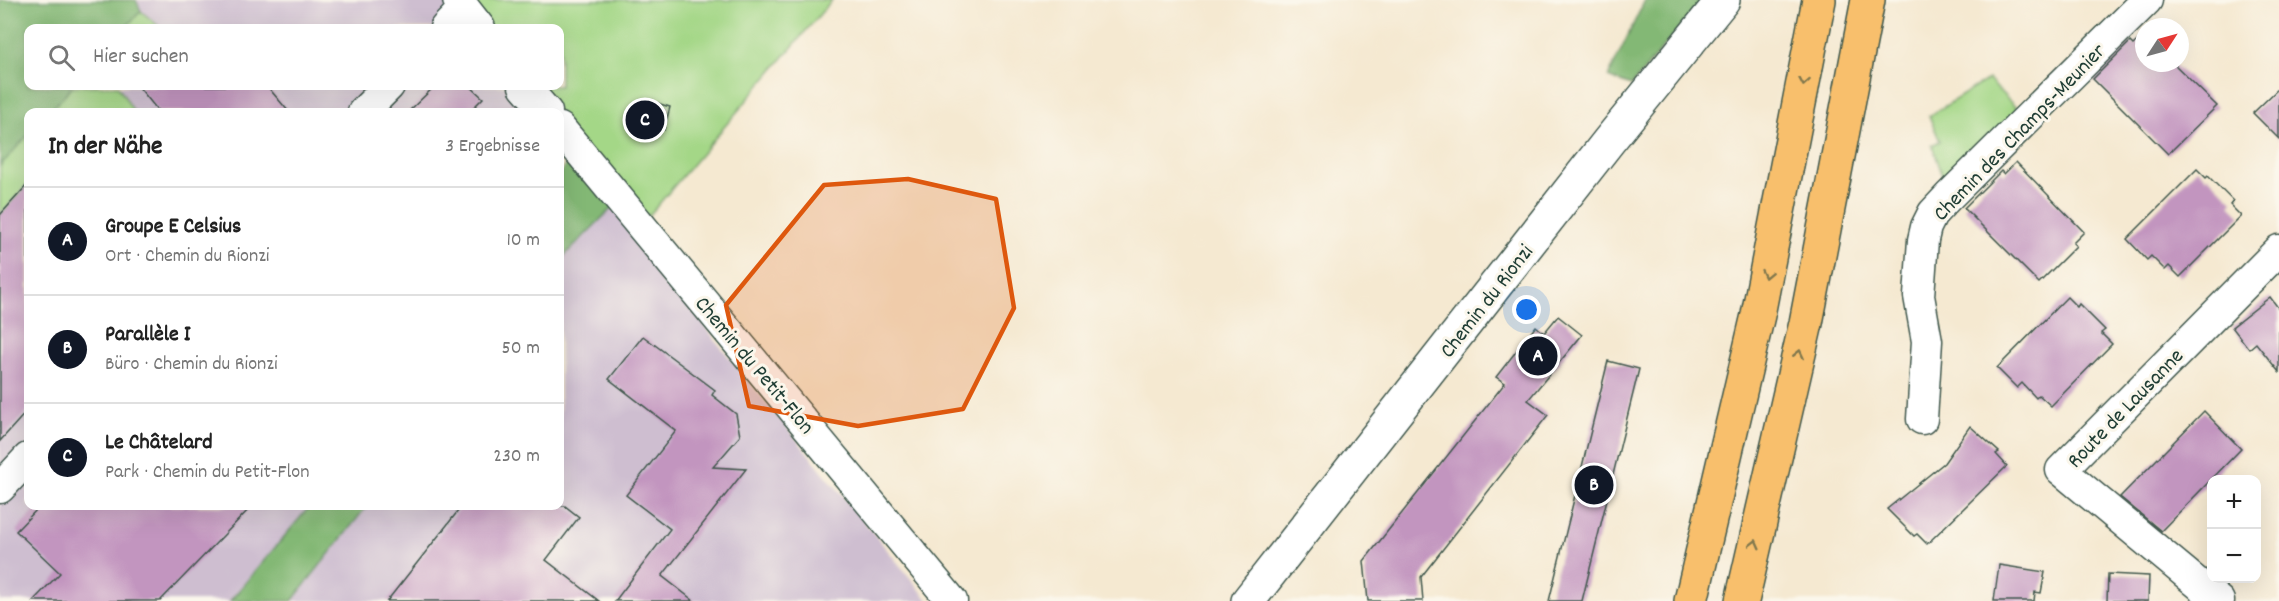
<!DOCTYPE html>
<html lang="de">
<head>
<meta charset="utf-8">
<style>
	:root { --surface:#fff; --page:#f6f6f6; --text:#222; --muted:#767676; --line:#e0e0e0; --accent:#111827 }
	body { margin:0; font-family:Dekko,sans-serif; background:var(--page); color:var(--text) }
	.controls { position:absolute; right:18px; bottom:18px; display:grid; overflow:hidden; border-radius:12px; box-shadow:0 6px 24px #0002 }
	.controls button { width:54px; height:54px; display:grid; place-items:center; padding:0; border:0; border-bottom:2px solid var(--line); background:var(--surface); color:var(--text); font:30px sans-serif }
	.compass { position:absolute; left:2135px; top:18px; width:54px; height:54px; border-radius:50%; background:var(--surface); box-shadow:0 6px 24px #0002; rotate:54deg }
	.you { position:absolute; left:1527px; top:310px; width:21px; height:21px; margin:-15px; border:4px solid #fff; border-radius:50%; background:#1a73e8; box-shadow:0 0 0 9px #1a73e833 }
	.badge { display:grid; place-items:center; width:39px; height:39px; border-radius:50%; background:var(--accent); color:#fff; font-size:20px; font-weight:700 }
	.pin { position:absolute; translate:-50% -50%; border:3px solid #fff; box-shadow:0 2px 6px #0006 }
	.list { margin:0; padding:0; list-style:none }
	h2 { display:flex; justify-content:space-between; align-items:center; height:78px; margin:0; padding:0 24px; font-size:26px }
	h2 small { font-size:20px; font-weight:400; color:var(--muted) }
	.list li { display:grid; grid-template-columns:39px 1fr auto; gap:18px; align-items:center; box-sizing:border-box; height:108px; padding:0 24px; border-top:2px solid var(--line) }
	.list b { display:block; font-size:22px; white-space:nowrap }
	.list p { margin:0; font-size:20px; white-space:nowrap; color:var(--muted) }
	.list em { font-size:20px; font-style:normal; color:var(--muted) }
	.icon { flex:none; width:33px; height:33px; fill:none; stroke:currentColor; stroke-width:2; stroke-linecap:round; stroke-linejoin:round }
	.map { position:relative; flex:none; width:2279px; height:601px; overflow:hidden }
	.search { position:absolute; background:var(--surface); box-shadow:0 6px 24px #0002; left:24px; top:24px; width:540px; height:66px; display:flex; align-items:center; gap:15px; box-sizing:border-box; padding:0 21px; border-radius:12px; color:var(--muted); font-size:22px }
	.panel { position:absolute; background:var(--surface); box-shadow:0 6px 24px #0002; left:24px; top:108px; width:540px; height:402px; border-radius:12px }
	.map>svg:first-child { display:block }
	.industrial { fill:#cebed0 }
	.green { fill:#a4d787; stroke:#628a5e; stroke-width:1.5 }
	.forest { fill:#83b874; stroke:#517a54; stroke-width:1.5 }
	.building { fill:#c295bf }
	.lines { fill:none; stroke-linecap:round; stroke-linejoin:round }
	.minor-casing { stroke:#3f574c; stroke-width:33 }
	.tertiary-casing { stroke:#3f574c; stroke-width:36 }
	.motorway-casing { stroke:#3f574c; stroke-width:36 }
	.minor { stroke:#fff; stroke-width:30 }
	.tertiary { stroke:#fff; stroke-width:33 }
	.motorway { stroke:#f8bf6c; stroke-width:33 }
	.oneway { stroke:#81784d }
	.marked { fill:#de580e; fill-opacity:0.2; stroke:#de580e; stroke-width:4.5; stroke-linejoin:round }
	.labels { text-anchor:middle; stroke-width:6; stroke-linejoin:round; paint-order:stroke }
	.street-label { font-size:22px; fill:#1f3d34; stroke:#fbf7ec }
</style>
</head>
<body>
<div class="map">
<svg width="2279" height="601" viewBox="0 0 2279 601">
	<rect width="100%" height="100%" fill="#fbf7ec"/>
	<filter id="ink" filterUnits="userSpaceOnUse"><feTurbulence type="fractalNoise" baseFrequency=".0167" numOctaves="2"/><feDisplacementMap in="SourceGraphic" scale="12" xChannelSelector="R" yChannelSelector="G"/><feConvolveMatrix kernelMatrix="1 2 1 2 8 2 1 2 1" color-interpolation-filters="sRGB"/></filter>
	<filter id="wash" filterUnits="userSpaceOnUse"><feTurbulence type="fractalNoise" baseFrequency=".008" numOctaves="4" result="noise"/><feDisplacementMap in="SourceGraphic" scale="24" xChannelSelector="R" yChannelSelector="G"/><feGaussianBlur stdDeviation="1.35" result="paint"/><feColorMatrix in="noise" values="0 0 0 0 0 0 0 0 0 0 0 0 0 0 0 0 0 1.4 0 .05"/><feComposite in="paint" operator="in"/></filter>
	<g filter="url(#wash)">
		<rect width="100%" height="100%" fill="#f5e9d1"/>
		<g class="industrial">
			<path d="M136,0H458L480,28H125L141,12Z"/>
			<path d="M73,86H524L547,112H49Z"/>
			<path d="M28,135V506H310L229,601H0V166Z"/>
			<path d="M620,200L715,340L929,601H293L367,506H560V260Z"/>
		</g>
		<g class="green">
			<path d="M458,0H832L641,225L524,86H560V28H480Z"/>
			<path d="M141,11L161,28H125Z"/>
			<path d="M1988,79L2020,112L1946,185L1932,145L1940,141L1929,116Z"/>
			<path d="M71,86H118L134,112H46Z"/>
			<path d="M28,131V184L0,215V161Z"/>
		</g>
		<g class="forest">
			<path d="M0,0H136L141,11L125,28H28V86H73L49,112H28V135L0,166Z"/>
			<path d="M1645,0H1703L1631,86L1608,77Z"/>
			<path d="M577,149L620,200L560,260V173Z"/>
			<path d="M310,506H367L292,601H230Z"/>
		</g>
		<g id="blocks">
			<g class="building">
				<path d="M2144,35V63H2173L2217,106L2168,154L2093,79L2130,42L2133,45Z"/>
				<path d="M138,86H267L289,112H159Z"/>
				<path d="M435,86H470L483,98L469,112H408Z"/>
				<path d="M2279,88V139L2253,113Z"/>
				<path d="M650,101L670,107L664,130L644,122Z"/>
				<path d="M2016,162L2084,232L2073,243L2076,246L2039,283L1964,208L2001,171L2004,174Z"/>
				<path d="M2197,169L2206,178L2208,176L2233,201L2230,205L2241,216L2180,277L2169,266L2165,270L2151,256L2147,260L2127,239Z"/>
				<path d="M28,184V410L0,441V215Z"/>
				<path d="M2067,297L2077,307L2079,304L2105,330L2101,333L2112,344L2051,406L2039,395L2036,398L2022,383L2017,388L1997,368Z"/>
				<path d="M2270,297L2279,309V372L2256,343L2249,349L2232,327Z"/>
				<path d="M1558,316L1582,335L1528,400L1548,415L1421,577L1423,601H1368L1364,561L1505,383L1496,377L1536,326L1544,333Z"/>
				<path d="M643,336L715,390L712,395L736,414L740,436L713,467L746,469L662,576L694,601H615L670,529L626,495L676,431L609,379Z"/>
				<path d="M1608,361L1639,369L1582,601H1549Z"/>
				<path d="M2204,411L2241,449L2161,531L2120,497Z"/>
				<path d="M1970,426L1999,452L1996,454L2007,466L1927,544L1917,534L1914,536L1887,509L1944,463Z"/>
				<path d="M40,506H252L160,601H33L60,573L16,531Z"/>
				<path d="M462,506H565L579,517L546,560L599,601H387Z"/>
				<path d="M1999,565L2045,572L2041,593L2035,592L2034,601H1994Z"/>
				<path d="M2108,574L2149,576L2148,601H2107Z"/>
			</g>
		</g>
	</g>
	<g filter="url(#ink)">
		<use href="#blocks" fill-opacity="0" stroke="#3f574c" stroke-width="1.5"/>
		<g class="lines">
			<defs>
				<g id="minor">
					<path d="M458,0L480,28"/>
					<path d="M445,28L464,8"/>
					<path d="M524,86L547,112"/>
					<path d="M363,112L389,86"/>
					<path d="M560,128L952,601"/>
					<path d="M1922,419L1927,341L1919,296L1923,240L1926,227L1933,213L1948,197L2147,0"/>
					<path d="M0,488L28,458"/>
					<path d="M2219,601L2061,470L2279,250"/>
				</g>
				<path id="tertiary" d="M1248,601L1608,142L1723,0"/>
				<g id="motorway">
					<path d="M1691,601L1758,315L1819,0"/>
					<path d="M1742,601L1806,323L1868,0"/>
				</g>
			</defs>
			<use href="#minor" class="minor-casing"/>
			<use href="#tertiary" class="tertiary-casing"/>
			<use href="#motorway" class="motorway-casing"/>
			<use href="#minor" class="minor"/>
			<use href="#tertiary" class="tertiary"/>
			<use href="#motorway" class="motorway"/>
		</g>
		<defs><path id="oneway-chevron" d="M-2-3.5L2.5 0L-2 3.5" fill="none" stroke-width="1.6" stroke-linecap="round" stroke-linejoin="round" transform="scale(1.5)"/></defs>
		<g class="oneway">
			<use href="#oneway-chevron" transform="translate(1804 82) rotate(100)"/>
			<use href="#oneway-chevron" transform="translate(1766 274) rotate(102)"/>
			<use href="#oneway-chevron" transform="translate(1799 354) rotate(-77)"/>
			<use href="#oneway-chevron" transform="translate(1755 544) rotate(-76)"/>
		</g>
	</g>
	<path class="marked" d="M908,179L996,199L1014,308L963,409L858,426L749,406L726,305L824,185Z"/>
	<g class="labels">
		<g class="street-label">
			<text transform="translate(2018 131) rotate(-46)" y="8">Chemin des Champs-Meunier</text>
			<text transform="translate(1485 300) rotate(-52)" y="8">Chemin du Rionzi</text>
			<text transform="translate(756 364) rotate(50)" y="8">Chemin du Petit-Flon</text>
			<text transform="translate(2124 407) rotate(-46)" y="8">Route de Lausanne</text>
		</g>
	</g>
</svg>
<div class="controls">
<button>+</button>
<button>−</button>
</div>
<svg class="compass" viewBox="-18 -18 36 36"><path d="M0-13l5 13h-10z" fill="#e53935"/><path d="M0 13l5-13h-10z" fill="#767676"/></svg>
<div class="you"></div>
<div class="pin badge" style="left:1538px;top:356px">A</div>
<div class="pin badge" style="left:1594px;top:485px">B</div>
<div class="pin badge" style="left:645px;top:120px">C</div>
<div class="search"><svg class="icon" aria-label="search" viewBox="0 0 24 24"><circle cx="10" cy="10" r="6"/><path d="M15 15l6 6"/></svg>Hier suchen</div>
<section class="panel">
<h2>In der Nähe<small>3 Ergebnisse</small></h2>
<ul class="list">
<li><span class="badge">A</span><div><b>Groupe E Celsius</b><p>Ort · Chemin du Rionzi</p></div><em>10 m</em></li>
<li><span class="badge">B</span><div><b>Parallèle I</b><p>Büro · Chemin du Rionzi</p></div><em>50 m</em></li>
<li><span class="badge">C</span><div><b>Le Châtelard</b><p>Park · Chemin du Petit-Flon</p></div><em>230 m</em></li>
</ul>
</section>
</div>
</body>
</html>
